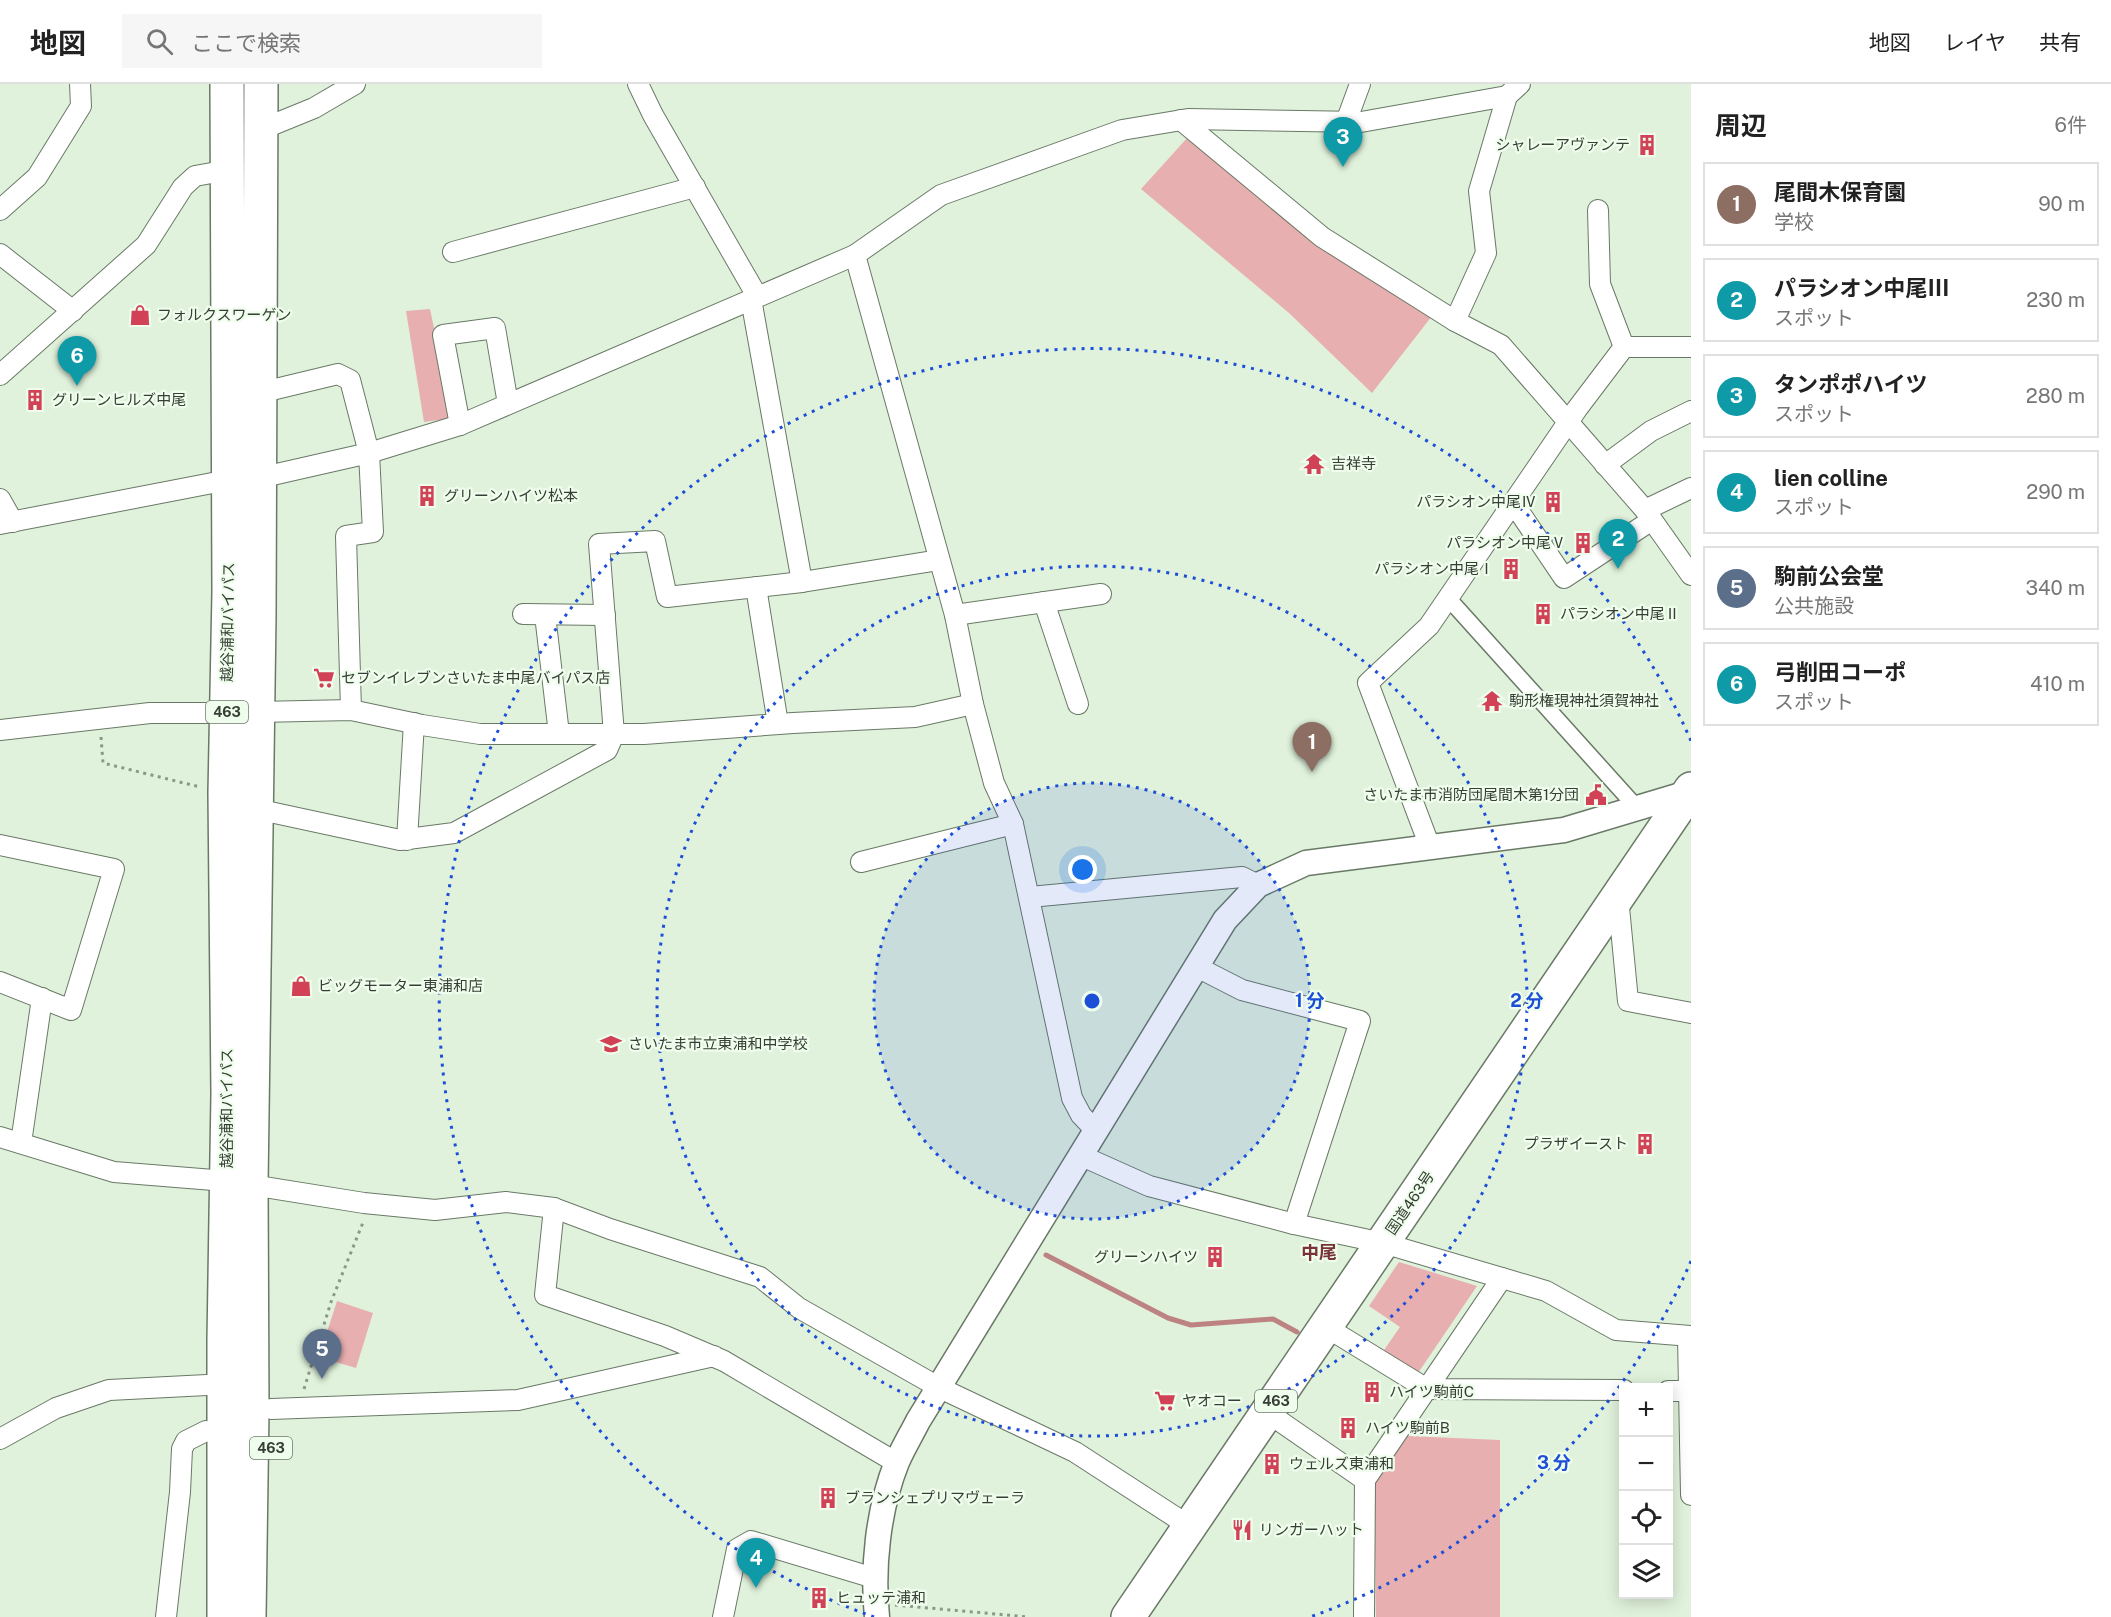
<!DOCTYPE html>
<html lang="ja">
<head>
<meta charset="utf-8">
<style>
	:root { --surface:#fff; --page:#f6f6f6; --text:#222; --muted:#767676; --line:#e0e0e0; --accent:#ea580c }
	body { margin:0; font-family:"Public Sans","Noto Sans JP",sans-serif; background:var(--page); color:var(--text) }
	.controls { position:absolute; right:18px; bottom:18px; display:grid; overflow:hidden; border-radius:0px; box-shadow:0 3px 15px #0003 }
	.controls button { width:54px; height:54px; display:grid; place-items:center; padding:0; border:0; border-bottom:2px solid var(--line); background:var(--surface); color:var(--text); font:30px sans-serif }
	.you { position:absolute; left:1083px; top:786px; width:21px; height:21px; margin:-15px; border:4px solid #fff; border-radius:50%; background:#1a73e8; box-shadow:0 0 0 9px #1a73e833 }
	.badge { display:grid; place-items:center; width:39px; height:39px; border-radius:50%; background:var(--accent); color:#fff; font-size:20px; font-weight:700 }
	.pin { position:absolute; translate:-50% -50px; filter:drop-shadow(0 2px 3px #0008) }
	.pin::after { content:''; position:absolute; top:32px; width:21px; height:18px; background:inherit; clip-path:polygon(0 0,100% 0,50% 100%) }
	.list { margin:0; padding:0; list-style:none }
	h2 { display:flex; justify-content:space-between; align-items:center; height:78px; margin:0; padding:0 24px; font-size:26px }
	h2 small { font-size:20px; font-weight:400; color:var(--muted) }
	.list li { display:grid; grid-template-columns:39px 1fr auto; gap:18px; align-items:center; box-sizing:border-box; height:84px; margin:0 12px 12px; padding:0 12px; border:2px solid var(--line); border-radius:0px }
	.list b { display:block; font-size:22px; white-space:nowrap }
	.list p { margin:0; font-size:20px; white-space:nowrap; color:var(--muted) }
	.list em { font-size:20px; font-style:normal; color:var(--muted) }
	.icon { flex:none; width:33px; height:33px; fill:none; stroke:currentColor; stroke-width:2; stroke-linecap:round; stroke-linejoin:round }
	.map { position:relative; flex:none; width:1691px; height:1533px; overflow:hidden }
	header { display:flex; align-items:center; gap:36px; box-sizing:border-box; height:84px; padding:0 30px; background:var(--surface); border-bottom:2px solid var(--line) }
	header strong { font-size:28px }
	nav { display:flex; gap:33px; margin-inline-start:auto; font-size:21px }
	.search { width:420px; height:54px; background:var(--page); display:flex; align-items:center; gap:15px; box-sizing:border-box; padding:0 21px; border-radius:0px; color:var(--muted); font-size:22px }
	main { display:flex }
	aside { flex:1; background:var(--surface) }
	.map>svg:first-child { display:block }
	.green { fill:#e8afb0 }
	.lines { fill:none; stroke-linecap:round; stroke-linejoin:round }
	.stream { stroke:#bd8383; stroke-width:5 }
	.pedestrian-casing { stroke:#697966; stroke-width:18 }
	.minor-casing { stroke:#697966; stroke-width:22 }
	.tertiary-casing { stroke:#697966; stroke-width:27 }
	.trunk-casing { stroke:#697966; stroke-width:36 }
	.path { stroke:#8b9888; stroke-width:3; stroke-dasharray:3 4.5; stroke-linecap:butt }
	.pedestrian { stroke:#fff; stroke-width:15 }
	.minor { stroke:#fff; stroke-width:20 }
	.tertiary { stroke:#fff; stroke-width:24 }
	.trunk { stroke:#fff; stroke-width:33 }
	.ring { fill:none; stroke:#1d4ed8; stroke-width:3; stroke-dasharray:3 6 }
	.labels { text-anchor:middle; stroke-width:4.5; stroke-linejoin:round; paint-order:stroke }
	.shield { fill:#effeec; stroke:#6e786c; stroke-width:1.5 }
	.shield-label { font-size:14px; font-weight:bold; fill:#373e35 }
	.poi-label { font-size:15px; fill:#373e35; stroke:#effeec; text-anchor:start }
	.street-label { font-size:15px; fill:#373e35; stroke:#effeec }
	.quarter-label { font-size:18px; font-weight:bold; fill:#7a3239; stroke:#effeec }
	.centre { fill:#1d4ed8; stroke:#effeec; stroke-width:3 }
	.ring-label { font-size:18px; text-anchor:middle; font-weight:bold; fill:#1d4ed8; stroke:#effeec; stroke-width:4.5; stroke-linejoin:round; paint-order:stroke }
</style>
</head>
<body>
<header>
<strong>地図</strong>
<div class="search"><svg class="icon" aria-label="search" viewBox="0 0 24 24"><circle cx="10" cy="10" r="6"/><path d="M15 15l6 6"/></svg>ここで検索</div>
<nav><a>地図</a><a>レイヤ</a><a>共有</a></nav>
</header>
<main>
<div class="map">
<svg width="1691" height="1533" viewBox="0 0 1691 1533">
	<rect width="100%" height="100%" fill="#e0f2dc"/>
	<g class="green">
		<path d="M1188,53L1432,232L1372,309L1289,229L1141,105Z"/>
		<path d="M430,225L453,334L424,338L406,227Z"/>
		<path d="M1399,1178L1477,1202L1418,1289L1384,1266L1400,1243L1369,1222Z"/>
		<path d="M337,1217L373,1229L356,1284L319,1273Z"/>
		<path d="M1408,1352L1500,1356V1533H1376L1374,1399Z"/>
	</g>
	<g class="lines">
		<path class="stream" d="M1046,1171L1168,1234L1191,1241L1273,1235L1297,1248"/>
		<defs>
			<path id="pedestrian" d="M1448,514L1638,725"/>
			<g id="minor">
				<path d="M638,0L653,31L757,212"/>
				<path d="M1181,36L1322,153L1455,237L1501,261L1645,426L1691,491"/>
				<path d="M1346,38L1360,0"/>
				<path d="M260,46L314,24L355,0"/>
				<path d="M0,126L37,93L81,22L80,0"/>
				<path d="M1598,126L1600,200L1624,263"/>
				<path d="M453,168L695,103"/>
				<path d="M0,170L73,227"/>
				<path d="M855,171L955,531L973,620L994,699L1013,740L1072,1014L1081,1031L1097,1048"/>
				<path d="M751,215L802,498"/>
				<path d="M1455,237L1486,169L1479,107L1507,12L1520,0"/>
				<path d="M0,291L146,161L183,103L195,92L228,86"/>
				<path d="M259,309L338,290L350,296L369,369L373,448L346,452L351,626"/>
				<path d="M460,341L443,251L495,244L508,320"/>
				<path d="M1605,381L1651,347L1691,327"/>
				<path d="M259,394L369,369L460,341L855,171L941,111L1122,46L1188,35L1361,38L1507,12"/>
				<path d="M0,415L13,438"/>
				<path d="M1514,420L1564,494L1652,436"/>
				<path d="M1645,426L1691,404"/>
				<path d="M0,440L228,396"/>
				<path d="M756,503L778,640"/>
				<path d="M1044,518L1078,620"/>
				<path d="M523,530L605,531"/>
				<path d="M545,531L559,650"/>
				<path d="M955,531L1101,510"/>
				<path d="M258,628L351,626L422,641L480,650H644L793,639L915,633L973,620"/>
				<path d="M0,646L150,629H227"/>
				<path d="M256,725L400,756L454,749L607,666L614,650L599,460L655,457L667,513L802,498L939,476"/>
				<path d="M407,756L414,639"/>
				<path d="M0,761L114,785L71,926L0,898"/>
				<path d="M1430,763L1368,599L1429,542L1577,325L1624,263H1691"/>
				<path d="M861,778L1013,740"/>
				<path d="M1030,813L1242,793L1258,801"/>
				<path d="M1618,813L1628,917L1691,929"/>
				<path d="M1197,883L1242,906L1360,937L1294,1140"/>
				<path d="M0,1053L114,1088L226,1097L364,1119L435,1126L506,1118L554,1124L610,1145L760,1193L799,1224L940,1304L1075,1368L1189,1442"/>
				<path d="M21,1059L42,914"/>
				<path d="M1082,1072L1149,1102L1294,1140L1383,1159L1546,1207L1616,1246L1691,1252"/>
				<path d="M554,1124L545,1211L665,1252L724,1277L897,1379"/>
				<path d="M1326,1243L1427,1305L1624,1306"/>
				<path d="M1688,1252L1691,1411"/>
				<path d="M1668,1307H1691"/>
				<path d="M271,1325L518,1316L714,1272"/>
				<path d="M1268,1329L1365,1396L1364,1533"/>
				<path d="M0,1355L56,1324L109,1306L207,1301"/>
				<path d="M1365,1396L1502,1194"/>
				<path d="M166,1533L180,1408L182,1365L186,1357L206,1347"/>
				<path d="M723,1533L737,1465L751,1457L874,1494"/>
			</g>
			<path id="tertiary" d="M877,1533C872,1484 878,1425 897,1378C903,1364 911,1351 918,1337L1225,836L1258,801L1306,779L1564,746L1691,708"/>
			<g id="trunk">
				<path d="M224,1533V1256L228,1010L225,709L229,508L227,0"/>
				<path d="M249,1533L252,1325L251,1101L259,532L261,0"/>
				<path d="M1128,1533L1691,705"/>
			</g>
		</defs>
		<use href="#pedestrian" class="pedestrian-casing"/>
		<use href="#minor" class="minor-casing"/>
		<use href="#tertiary" class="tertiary-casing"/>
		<use href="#trunk" class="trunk-casing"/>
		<g class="path">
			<path d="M101,653L103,679L200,703"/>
			<path d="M304,1305L331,1218L364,1136"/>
			<path d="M895,1521L1029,1533"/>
		</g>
		<use href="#pedestrian" class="pedestrian"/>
		<use href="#minor" class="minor"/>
		<use href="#tertiary" class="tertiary"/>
		<use href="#trunk" class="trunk"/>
	</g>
	<circle cx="1092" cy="917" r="218" fill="#1d4ed8" fill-opacity=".12"/>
	<g class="ring">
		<circle cx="1092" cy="917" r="218"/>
		<circle cx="1092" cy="917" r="435"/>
		<path d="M1691 1177A653 653 0 0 1 1310 1533M874 1533A653 653 0 1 1 1691 657"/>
	</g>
	<defs>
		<symbol id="building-bare" viewBox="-9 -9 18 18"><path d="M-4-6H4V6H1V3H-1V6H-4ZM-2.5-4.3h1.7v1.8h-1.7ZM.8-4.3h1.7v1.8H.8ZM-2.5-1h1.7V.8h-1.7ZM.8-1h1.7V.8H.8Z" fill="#d24256" stroke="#effeec" stroke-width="2.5" paint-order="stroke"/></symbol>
		<symbol id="shop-bare" viewBox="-9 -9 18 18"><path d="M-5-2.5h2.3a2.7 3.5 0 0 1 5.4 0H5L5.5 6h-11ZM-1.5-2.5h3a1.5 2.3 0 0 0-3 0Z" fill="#d24256" stroke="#effeec" stroke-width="2.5" paint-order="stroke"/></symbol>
		<symbol id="temple-bare" viewBox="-9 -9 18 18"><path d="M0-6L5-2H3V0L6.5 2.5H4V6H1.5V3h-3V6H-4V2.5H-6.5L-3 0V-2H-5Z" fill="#d24256" stroke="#effeec" stroke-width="2.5" paint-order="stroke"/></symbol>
		<symbol id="supermarket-bare" viewBox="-9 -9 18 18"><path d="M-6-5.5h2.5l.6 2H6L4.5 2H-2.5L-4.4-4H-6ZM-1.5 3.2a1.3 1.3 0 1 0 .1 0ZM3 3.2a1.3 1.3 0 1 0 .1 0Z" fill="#d24256" stroke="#effeec" stroke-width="2.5" paint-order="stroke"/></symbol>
		<symbol id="civic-bare" viewBox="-9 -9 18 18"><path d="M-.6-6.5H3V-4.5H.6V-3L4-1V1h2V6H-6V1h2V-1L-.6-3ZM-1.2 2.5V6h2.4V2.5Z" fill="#d24256" stroke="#effeec" stroke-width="2.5" paint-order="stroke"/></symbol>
		<symbol id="school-bare" viewBox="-9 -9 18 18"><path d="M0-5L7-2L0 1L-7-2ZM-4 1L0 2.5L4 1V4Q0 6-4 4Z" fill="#d24256" stroke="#effeec" stroke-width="2.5" paint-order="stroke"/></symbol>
		<symbol id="restaurant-bare" viewBox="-9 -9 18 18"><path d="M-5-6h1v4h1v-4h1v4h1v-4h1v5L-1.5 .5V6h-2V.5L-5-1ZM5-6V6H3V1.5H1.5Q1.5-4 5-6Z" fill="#d24256" stroke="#effeec" stroke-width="2.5" paint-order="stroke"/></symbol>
	</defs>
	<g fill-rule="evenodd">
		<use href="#building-bare" x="1632" y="46" width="30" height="30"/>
		<use href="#shop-bare" x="125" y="216" width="30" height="30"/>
		<use href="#building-bare" x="20" y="301" width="30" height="30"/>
		<use href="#temple-bare" x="1299" y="365" width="30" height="30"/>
		<use href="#building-bare" x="412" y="397" width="30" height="30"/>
		<use href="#building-bare" x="1538" y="403" width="30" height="30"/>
		<use href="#building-bare" x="1568" y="444" width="30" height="30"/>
		<use href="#building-bare" x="1496" y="470" width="30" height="30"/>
		<use href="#building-bare" x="1528" y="515" width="30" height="30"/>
		<use href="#supermarket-bare" x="309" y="579" width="30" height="30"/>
		<use href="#temple-bare" x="1477" y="602" width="30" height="30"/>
		<use href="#civic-bare" x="1581" y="696" width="30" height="30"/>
		<use href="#shop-bare" x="286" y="887" width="30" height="30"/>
		<use href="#school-bare" x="596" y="945" width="30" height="30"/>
		<use href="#building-bare" x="1630" y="1045" width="30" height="30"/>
		<use href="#building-bare" x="1200" y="1158" width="30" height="30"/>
		<use href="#building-bare" x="1357" y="1293" width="30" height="30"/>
		<use href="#supermarket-bare" x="1150" y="1302" width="30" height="30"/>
		<use href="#building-bare" x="1333" y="1329" width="30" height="30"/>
		<use href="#building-bare" x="1257" y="1365" width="30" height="30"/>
		<use href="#building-bare" x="813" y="1399" width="30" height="30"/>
		<use href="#restaurant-bare" x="1227" y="1431" width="30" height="30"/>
		<use href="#building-bare" x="804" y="1499" width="30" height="30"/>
	</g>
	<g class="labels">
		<g class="shield">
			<rect x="206" y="617" width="42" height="22" rx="4.5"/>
			<rect x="1255" y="1306" width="42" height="22" rx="4.5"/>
			<rect x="250" y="1353" width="42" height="22" rx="4.5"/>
		</g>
		<g class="shield-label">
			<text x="227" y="633">463</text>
			<text x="1276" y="1322">463</text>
			<text x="271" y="1369">463</text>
		</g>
		<g class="poi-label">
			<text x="1630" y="66" text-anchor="end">シャレーアヴァンテ</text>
			<text x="157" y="236">フォルクスワーゲン</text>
			<text x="52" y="321">グリーンヒルズ中尾</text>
			<text x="1331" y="385">吉祥寺</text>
			<text x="444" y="417">グリーンハイツ松本</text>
			<text x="1536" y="423" text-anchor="end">パラシオン中尾Ⅳ</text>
			<text x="1566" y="464" text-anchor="end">パラシオン中尾Ⅴ</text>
			<text x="1494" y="490" text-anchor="end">パラシオン中尾Ⅰ</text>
			<text x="1560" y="535">パラシオン中尾Ⅱ</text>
			<text x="341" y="599">セブンイレブンさいたま中尾バイパス店</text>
			<text x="1509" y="622">駒形権現神社須賀神社</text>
			<text x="1579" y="716" text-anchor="end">さいたま市消防団尾間木第1分団</text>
			<text x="318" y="907">ビッグモーター東浦和店</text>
			<text x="628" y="965">さいたま市立東浦和中学校</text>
			<text x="1628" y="1065" text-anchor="end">プラザイースト</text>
			<text x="1198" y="1178" text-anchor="end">グリーンハイツ</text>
			<text x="1389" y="1313">ハイツ駒前C</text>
			<text x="1182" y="1322">ヤオコー</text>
			<text x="1365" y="1349">ハイツ駒前B</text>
			<text x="1289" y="1385">ウェルズ東浦和</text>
			<text x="845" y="1419">ブランシェプリマヴェーラ</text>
			<text x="1259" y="1451">リンガーハット</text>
			<text x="836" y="1519">ヒュッテ浦和</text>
		</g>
		<g class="street-label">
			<text transform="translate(228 538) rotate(-89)" y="5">越谷浦和バイパス</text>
			<text transform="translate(227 1024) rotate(-90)" y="5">越谷浦和バイパス</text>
			<text transform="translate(1410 1119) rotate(-56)" y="5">国道463号</text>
		</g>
		<g class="quarter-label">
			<text x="1319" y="1175">中尾</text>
		</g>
	</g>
	<circle cx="1092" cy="917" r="9" class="centre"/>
	<g class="ring-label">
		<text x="1310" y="923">1 分</text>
		<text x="1527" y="923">2 分</text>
		<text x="1554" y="1385">3 分</text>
	</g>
</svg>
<div class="controls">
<button>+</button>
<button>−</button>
<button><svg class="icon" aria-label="locate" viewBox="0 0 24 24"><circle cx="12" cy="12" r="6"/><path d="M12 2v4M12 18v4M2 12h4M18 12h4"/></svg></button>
<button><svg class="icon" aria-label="layers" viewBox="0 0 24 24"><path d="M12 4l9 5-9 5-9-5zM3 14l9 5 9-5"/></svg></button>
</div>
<div class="you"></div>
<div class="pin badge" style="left:1312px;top:688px;background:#8d6e63">1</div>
<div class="pin badge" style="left:1618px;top:485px;background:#0f9aa8">2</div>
<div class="pin badge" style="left:1343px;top:83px;background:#0f9aa8">3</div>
<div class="pin badge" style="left:756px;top:1504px;background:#0f9aa8">4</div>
<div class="pin badge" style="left:322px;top:1295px;background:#5c6f8a">5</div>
<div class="pin badge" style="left:77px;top:302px;background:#0f9aa8">6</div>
</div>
<aside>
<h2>周辺<small>6件</small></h2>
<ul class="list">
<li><span class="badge" style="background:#8d6e63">1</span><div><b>尾間木保育園</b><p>学校</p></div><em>90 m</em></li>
<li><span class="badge" style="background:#0f9aa8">2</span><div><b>パラシオン中尾Ⅲ</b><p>スポット</p></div><em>230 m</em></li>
<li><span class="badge" style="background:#0f9aa8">3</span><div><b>タンポポハイツ</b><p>スポット</p></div><em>280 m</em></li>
<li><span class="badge" style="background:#0f9aa8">4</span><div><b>lien colline</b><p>スポット</p></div><em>290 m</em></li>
<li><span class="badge" style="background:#5c6f8a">5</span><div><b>駒前公会堂</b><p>公共施設</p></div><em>340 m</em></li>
<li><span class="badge" style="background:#0f9aa8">6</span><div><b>弓削田コーポ</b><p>スポット</p></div><em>410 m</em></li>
</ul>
</aside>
</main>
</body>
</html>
